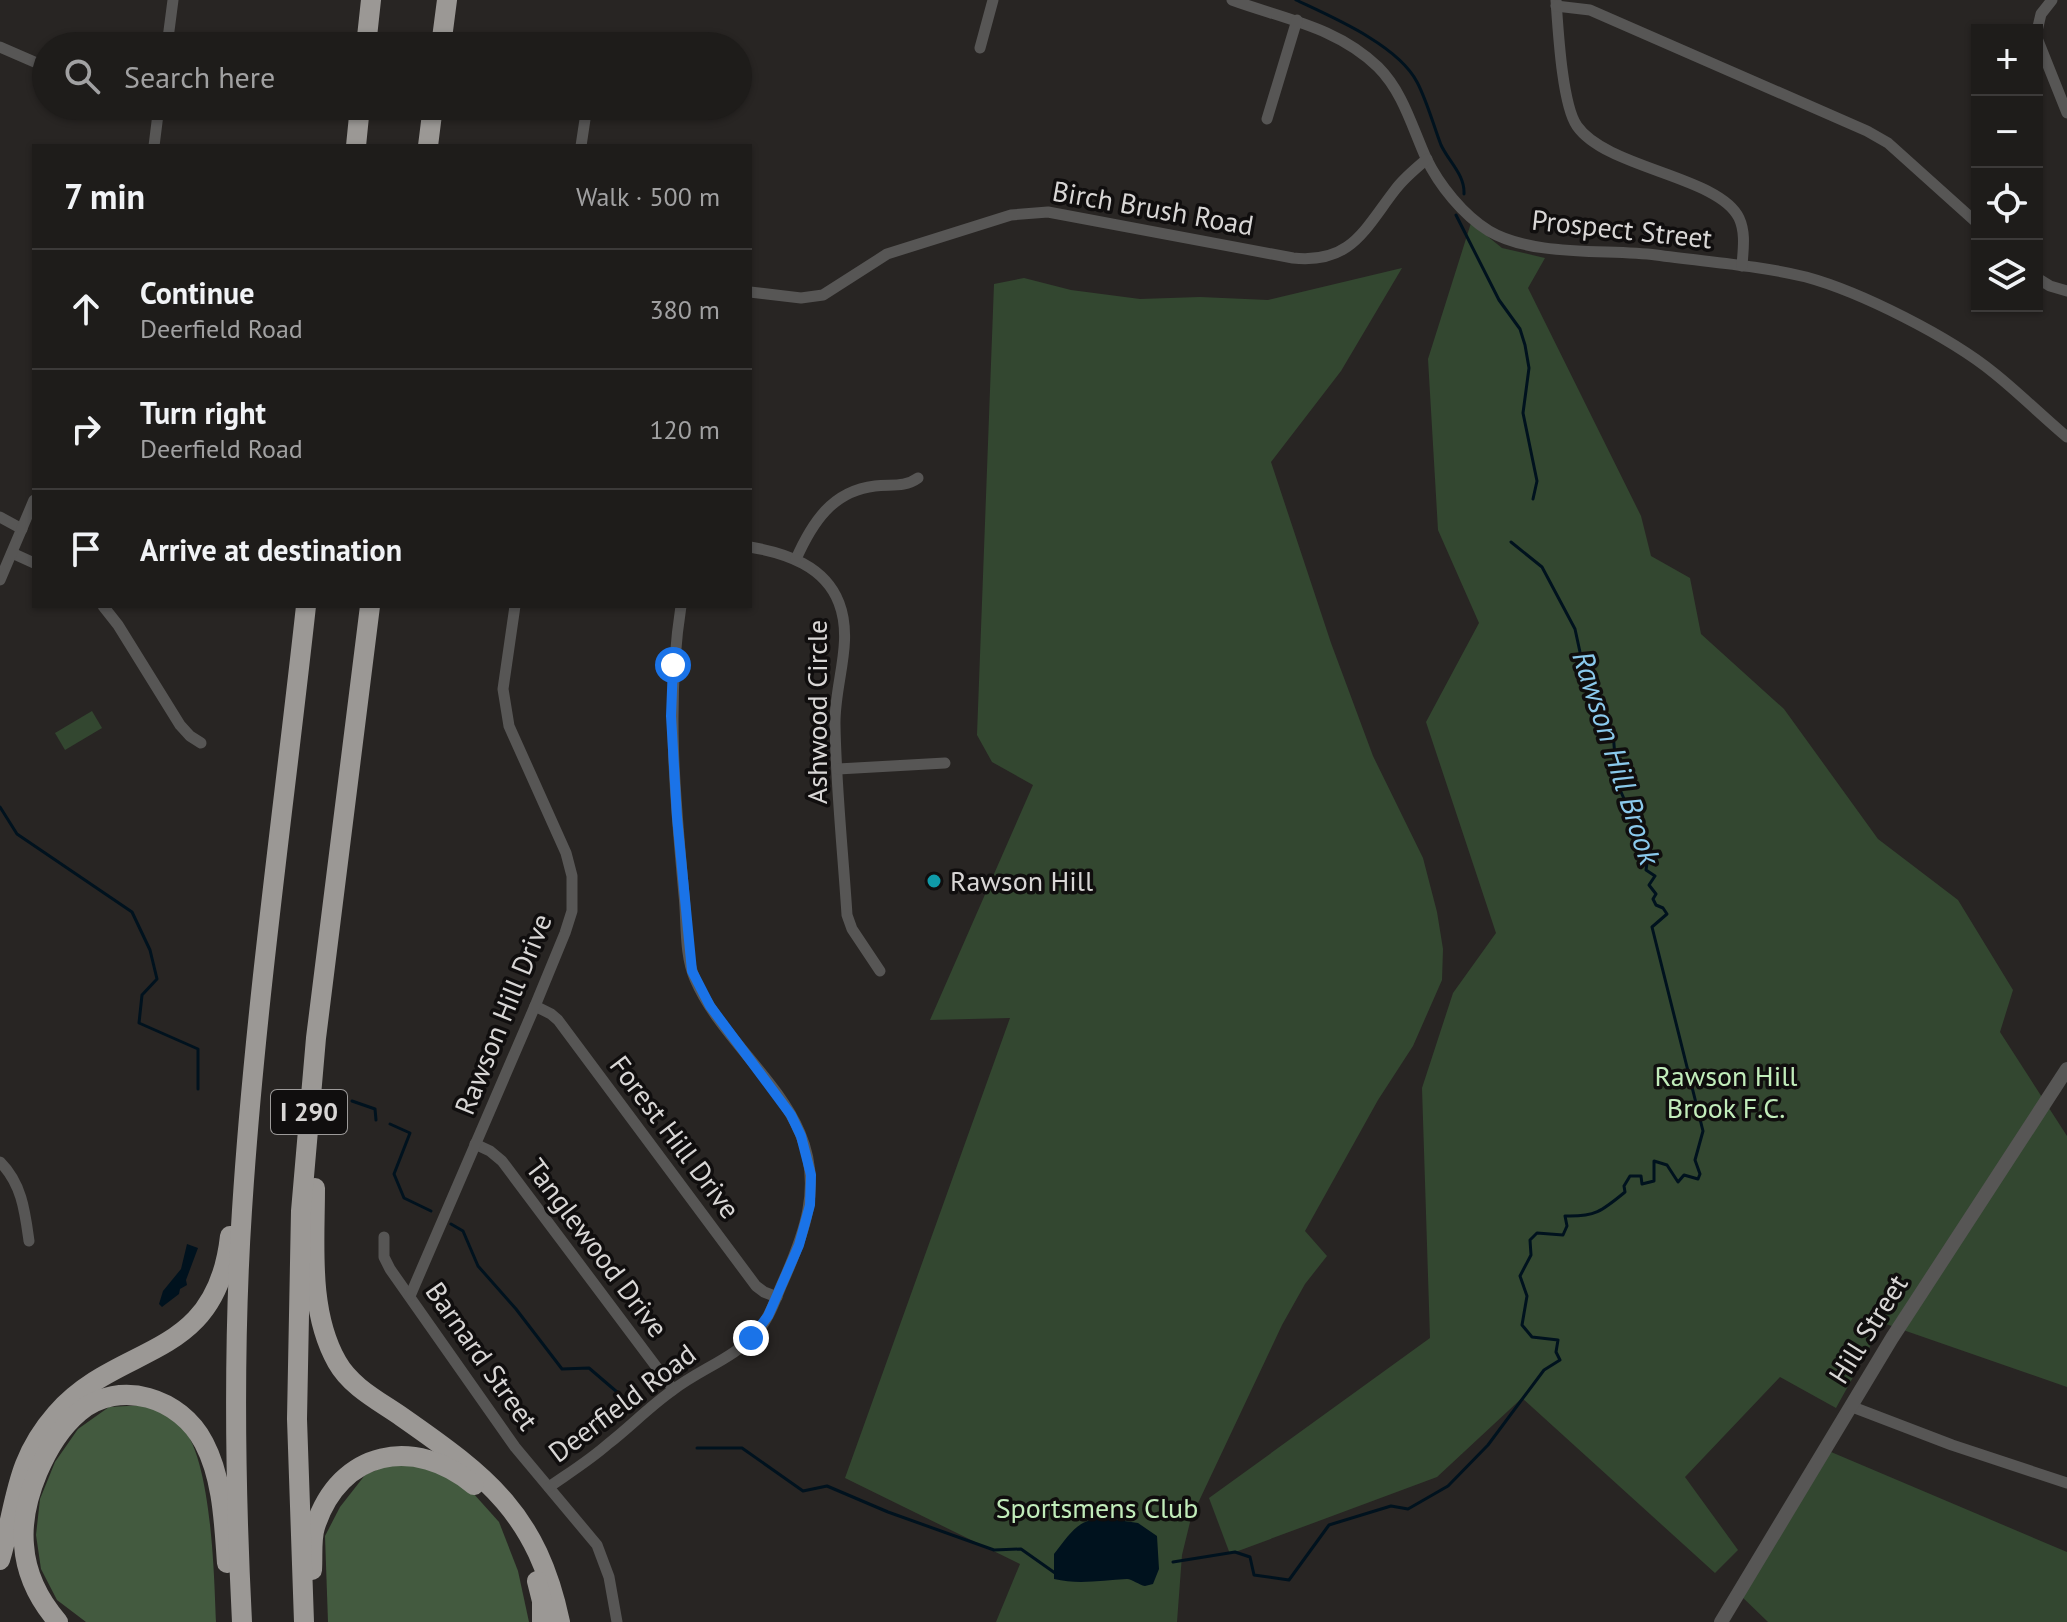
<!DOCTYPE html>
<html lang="en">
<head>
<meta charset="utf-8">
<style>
	:root { --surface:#1e1c1a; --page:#262523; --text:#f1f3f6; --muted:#a1a1a2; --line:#3c3a39 }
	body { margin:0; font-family:"PT Sans",sans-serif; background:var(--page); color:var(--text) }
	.controls { position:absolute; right:24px; top:24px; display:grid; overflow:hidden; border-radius:0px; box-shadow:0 2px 6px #0004 }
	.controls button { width:72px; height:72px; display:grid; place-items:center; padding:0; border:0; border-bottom:2px solid var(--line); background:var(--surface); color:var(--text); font:40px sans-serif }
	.stop { position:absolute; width:24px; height:24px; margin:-18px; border:6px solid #1a73e8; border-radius:50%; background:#fff }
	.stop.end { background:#1a73e8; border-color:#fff; box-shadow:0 2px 8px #0008 }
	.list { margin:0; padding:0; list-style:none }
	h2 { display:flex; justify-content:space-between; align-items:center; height:104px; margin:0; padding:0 32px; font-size:34px }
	h2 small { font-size:26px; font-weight:400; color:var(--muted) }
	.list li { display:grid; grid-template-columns:52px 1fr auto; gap:24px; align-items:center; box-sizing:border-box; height:120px; padding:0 32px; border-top:2px solid var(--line) }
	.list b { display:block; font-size:30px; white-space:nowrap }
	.list p { margin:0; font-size:26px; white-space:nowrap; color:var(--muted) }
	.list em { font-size:26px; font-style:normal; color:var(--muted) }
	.icon { flex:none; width:44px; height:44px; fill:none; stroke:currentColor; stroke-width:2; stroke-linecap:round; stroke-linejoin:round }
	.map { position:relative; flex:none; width:2067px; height:1622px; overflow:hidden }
	.search { position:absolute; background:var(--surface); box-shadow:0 2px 6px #0004; left:32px; top:32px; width:720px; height:88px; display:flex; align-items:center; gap:20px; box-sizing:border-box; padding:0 28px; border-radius:44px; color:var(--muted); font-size:30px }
	.panel { position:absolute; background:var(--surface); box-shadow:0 2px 6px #0004; left:32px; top:144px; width:720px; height:464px; border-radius:0px }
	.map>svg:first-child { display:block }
	.green { fill:#334730 }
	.forest { fill:#435a3f }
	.water { fill:#00121e }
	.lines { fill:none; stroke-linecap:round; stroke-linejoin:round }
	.stream { stroke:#00121e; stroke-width:3 }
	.minor { stroke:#575655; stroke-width:11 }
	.tertiary { stroke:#575655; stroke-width:14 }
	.motorway { stroke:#9b9895; stroke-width:20 }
	.route { stroke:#1a73e8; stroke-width:10 }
	.culture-dot { fill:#0f9aa8; stroke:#100e0e; stroke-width:3 }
	.labels { text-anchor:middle; stroke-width:7; stroke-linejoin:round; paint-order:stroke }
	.shield { fill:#100e0e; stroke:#9c9a99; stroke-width:2 }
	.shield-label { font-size:26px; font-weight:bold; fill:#d8d6d5 }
	.street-label { font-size:28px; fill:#d8d6d5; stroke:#100e0e }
	.poi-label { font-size:28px; fill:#d8d6d5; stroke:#100e0e; text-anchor:start }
	.park-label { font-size:28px; fill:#c1ecba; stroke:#100e0e }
	.water-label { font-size:30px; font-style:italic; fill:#8ac9ec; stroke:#100e0e }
</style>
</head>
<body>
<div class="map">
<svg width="2067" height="1622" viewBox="0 0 2067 1622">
	<rect width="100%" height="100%" fill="#282523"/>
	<g class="green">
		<path d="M1471,223L1502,248L1545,258L1528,288L1641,516L1651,556L1690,578L1701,634L1784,709L1878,839L1958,900L2013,990L2000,1032L2067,1136V1387L1883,1323L1836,1408L1780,1377L1685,1477L1738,1550L1715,1573L1522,1398L1437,1477L1230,1554L1209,1498L1430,1338L1422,1088L1453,993L1496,933L1426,722L1479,623L1438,530L1428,359Z"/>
		<path d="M1402,268L1341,371L1271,462L1331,643L1373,756L1423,858L1437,912L1443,949L1442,980L1413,1046L1378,1100L1305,1231L1327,1256L1305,1284L1282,1325L1191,1518L1182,1555L1177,1622H996L1020,1564L845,1478L1010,1018L930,1020L1033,785L992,762L977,735L994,284L1024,278L1071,290L1140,299L1200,297L1268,300Z"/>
		<path d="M92,711L102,728L65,750L55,733Z"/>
		<path d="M1824,1449L2067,1552V1622H1768L1738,1593Z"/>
	</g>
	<g class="forest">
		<path d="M145,1405C155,1410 169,1415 178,1422C212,1452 214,1576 216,1622H86L57,1600L41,1569L36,1535L40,1499L55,1462L78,1429L109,1407Z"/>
		<path d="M395,1462L436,1469L473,1493L499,1522L518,1571L529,1622H328L325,1536L340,1507L365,1475Z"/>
	</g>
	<g class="water">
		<path d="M187,1244L198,1248L186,1280L187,1285L180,1289L179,1294L162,1307L159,1304L163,1291L181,1269Z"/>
		<path d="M1104,1518L1138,1523L1157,1536L1159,1569L1153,1584L1145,1586C1139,1585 1132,1579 1127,1579C1103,1580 1079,1585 1054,1579V1554C1070,1534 1077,1519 1104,1518Z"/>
	</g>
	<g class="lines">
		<g class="stream">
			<path d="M1296,0C1332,17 1398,45 1417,82C1427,101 1433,124 1441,145C1449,162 1465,175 1464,194"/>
			<path d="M1456,215L1499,300L1520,329L1525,345L1529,368L1523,413L1537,481L1533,499"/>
			<path d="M0,807L17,834L132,912L150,950L157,979L142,995L139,1023L198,1049V1089"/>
			<path d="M352,1101L375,1109L376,1120"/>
			<path d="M390,1124L410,1133L394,1174L404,1198L431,1211"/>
			<path d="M451,1224L463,1231L478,1266L516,1309L562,1369L589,1368L631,1404"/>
			<path d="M697,1448H742L803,1491L827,1486L888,1512L994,1550L1021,1549L1055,1573"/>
			<path d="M1173,1562L1235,1552L1250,1557L1254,1575L1289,1580L1329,1525L1391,1506L1408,1509L1448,1486L1488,1445L1544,1370L1560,1360L1556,1352L1558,1340L1532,1337L1522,1325L1527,1296L1520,1276L1531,1255L1530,1240L1537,1233L1563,1235L1567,1226L1565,1216C1595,1217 1602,1211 1625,1192L1624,1186L1630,1176H1641L1642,1184L1654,1181V1161L1667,1165L1678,1182L1684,1175L1698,1179L1700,1174L1695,1160L1703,1131L1652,927L1667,914L1663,908L1656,905L1653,899L1656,894L1649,885L1655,876L1646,870L1647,863L1640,851L1629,810L1617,783L1613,732L1588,689L1575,629L1542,567L1511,542"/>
		</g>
		<g class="minor">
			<path d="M1232,0C1284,19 1337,27 1378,67C1403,92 1412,127 1426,158C1439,185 1463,215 1489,231C1533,257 1606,249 1656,255C1706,262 1757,265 1806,277C1861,292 1950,337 1994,373C2019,393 2042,416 2067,437"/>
			<path d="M1556,0C1558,28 1562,105 1577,126C1607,169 1719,176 1739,218C1746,233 1743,250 1742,266"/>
			<path d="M1556,6L1590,10L1867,131L1888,143L1977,223"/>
			<path d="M2037,31L2041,14L2052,0"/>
			<path d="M2037,38L2067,113"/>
			<path d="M167,46L173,0"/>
			<path d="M0,47L46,67"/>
			<path d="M980,48L993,0"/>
			<path d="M135,106L158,116"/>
			<path d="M1267,119L1297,20"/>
			<path d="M154,146L159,106"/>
			<path d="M581,146L587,106"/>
			<path d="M2037,278L2050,286L2067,291"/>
			<path d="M750,292L801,298L823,295L887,254L1011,215L1048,212L1293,258C1351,264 1364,230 1395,190C1404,178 1415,169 1427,159"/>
			<path d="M0,517L22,529"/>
			<path d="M750,547C786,553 825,566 839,603C854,642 834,684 835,725C836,788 843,852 847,915L852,929L880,971"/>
			<path d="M12,553L34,563"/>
			<path d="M796,559C812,523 832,491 875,486C891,484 904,488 918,478"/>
			<path d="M0,580L34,500"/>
			<path d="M103,606L118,625L180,725L190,736L201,743"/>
			<path d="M838,769L945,763"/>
			<path d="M535,1006L551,1014L558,1020L756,1286L764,1292L777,1297"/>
			<path d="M475,1144L490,1151L502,1161L673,1389"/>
			<path d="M0,1162C22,1184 25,1212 29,1241"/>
			<path d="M384,1237V1257L390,1269L515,1447L597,1545L609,1577L617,1622"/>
			<path d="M410,1296L535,1006L565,933L572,911V876L566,853L509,726L503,689L515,606"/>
			<path d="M1850,1406L1952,1445L2067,1483"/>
			<path d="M549,1487C569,1473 590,1460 608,1444C630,1427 650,1406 673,1390C700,1369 735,1358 757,1332C769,1319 775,1300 782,1284C804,1235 823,1186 800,1133C777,1078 719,1035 695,979C684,954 687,922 684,895C675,798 666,702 681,606"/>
		</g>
		<path class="tertiary" d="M1721,1622L1892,1338L2067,1069"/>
		<g class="motorway">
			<path d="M366,46L371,0"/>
			<path d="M441,46L447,0"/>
			<path d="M356,146L360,106"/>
			<path d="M428,146L433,106"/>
			<path d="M315,1188C315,1244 308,1311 337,1362C351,1387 379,1401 402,1417C488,1477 537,1514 560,1622"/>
			<path d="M0,1560C17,1503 14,1462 56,1414C120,1341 216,1363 230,1236"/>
			<path d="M312,1570C313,1556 311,1539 315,1527C340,1449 415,1436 474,1485"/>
			<path d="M537,1581L542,1601V1622"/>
			<path d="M58,1622C39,1600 26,1574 24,1545C20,1501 46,1440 79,1412C120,1378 181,1398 204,1443C223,1479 224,1524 227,1563"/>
			<path d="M242,1622C235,1485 233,1347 242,1210C255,1008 284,807 306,606"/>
			<path d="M304,1622L297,1419L301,1211L316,1038L370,606"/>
		</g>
	</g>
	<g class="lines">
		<path class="route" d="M673,665L671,716L677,817L692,971L710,1006L791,1115L801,1136L811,1175L810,1205L799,1245L768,1316L751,1338"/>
	</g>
	<circle class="culture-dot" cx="934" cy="881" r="8"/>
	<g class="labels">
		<rect class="shield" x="271" y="1090" width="76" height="44" rx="6"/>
		<g class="shield-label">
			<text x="309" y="1121">I 290</text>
		</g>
		<g class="street-label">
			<text transform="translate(1153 208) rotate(10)" y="10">Birch Brush Road</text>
			<text transform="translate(1622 229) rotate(6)" y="10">Prospect Street</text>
			<text transform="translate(817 712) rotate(-90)" y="10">Ashwood Circle</text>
			<text transform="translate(503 1014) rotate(-68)" y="10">Rawson Hill Drive</text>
			<text transform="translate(675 1137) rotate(53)" y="10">Forest Hill Drive</text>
			<text transform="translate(597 1248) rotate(53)" y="10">Tanglewood Drive</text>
			<text transform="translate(1868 1329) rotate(-58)" y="10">Hill Street</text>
			<text transform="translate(482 1356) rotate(55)" y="10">Barnard Street</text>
			<text transform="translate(622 1403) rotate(-37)" y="10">Deerfield Road</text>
		</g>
		<g class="poi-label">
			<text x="950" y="891">Rawson Hill</text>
		</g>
		<g class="park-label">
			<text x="1726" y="1086">Rawson Hill<tspan x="1726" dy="32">Brook F.C.</tspan></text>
			<text x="1097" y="1518">Sportsmens Club</text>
		</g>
		<g class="water-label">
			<text transform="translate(1616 758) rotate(72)" y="10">Rawson Hill Brook</text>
		</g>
	</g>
</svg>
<div class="controls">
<button>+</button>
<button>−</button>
<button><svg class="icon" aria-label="locate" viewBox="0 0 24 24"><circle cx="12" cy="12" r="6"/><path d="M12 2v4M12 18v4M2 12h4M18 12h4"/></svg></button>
<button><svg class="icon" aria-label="layers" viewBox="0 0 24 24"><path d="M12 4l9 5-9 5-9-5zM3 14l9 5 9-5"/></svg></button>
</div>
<div class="stop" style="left:673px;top:665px"></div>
<div class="stop end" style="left:751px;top:1338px"></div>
<div class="search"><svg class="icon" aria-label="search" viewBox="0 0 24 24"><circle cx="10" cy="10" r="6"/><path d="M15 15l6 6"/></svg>Search here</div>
<section class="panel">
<h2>7 min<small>Walk · 500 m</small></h2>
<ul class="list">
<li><svg class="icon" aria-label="ahead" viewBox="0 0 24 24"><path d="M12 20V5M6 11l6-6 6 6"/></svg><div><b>Continue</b><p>Deerfield Road</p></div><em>380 m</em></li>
<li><svg class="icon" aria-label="right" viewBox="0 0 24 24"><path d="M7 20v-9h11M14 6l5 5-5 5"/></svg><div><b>Turn right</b><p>Deerfield Road</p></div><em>120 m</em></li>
<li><svg class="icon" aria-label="arrive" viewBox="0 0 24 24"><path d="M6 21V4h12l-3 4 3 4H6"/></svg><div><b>Arrive at destination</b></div></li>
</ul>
</section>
</div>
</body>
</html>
